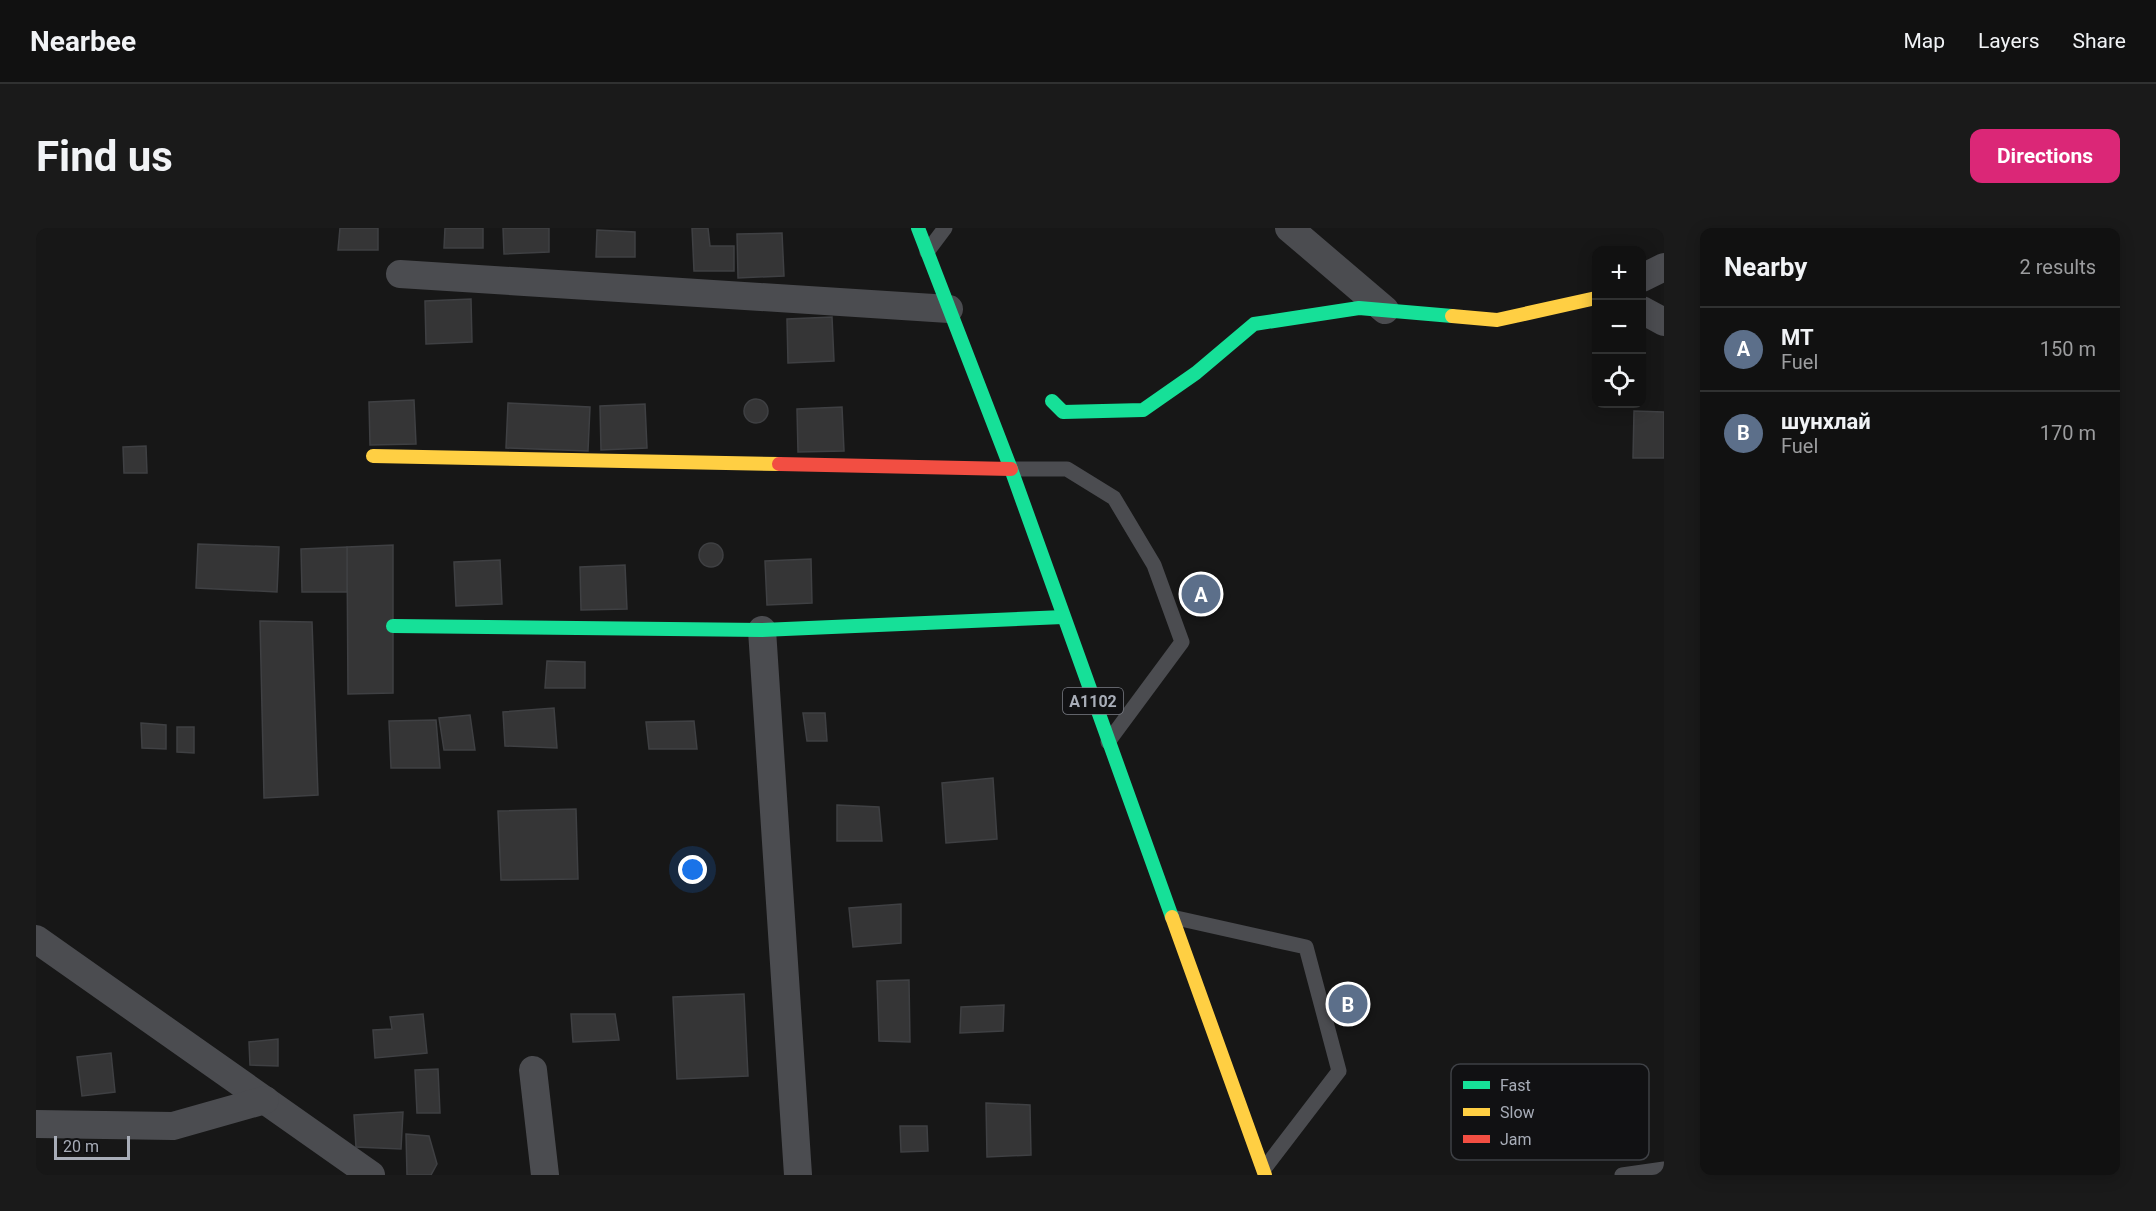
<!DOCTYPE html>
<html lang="en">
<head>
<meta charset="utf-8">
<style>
	:root { --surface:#111; --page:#1a1a1a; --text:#f1f3f6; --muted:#9c9d9f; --line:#303131; --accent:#db2777 }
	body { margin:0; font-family:Roboto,sans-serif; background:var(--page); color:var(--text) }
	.controls { position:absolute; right:18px; top:18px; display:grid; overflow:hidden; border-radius:12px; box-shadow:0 3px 15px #0003 }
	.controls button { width:54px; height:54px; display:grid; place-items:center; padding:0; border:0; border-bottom:2px solid var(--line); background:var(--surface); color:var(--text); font:30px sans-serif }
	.scale { position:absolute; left:18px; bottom:15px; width:76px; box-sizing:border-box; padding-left:6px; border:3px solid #a8adb8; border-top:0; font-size:16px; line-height:21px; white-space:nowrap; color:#a8adb8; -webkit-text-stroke:4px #111113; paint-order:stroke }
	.you { position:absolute; left:657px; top:642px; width:21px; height:21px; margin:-15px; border:4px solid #fff; border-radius:50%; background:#1a73e8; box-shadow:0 0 0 9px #1a73e833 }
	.badge { display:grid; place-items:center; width:39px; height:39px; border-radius:50%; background:var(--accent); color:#fff; font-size:20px; font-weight:700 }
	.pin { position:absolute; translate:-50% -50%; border:3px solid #fff; box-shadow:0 2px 6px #0006 }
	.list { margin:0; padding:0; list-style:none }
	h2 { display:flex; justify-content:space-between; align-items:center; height:78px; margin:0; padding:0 24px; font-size:26px }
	h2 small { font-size:20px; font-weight:400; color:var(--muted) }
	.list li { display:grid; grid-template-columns:39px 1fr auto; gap:18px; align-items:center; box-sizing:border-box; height:84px; padding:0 24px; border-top:2px solid var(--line) }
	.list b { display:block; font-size:22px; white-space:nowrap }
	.list p { margin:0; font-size:20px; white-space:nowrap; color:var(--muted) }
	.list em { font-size:20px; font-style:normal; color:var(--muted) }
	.icon { flex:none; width:33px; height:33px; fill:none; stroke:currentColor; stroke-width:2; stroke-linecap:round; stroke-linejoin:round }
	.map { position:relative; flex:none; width:1628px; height:947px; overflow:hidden; border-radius:12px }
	header { display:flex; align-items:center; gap:36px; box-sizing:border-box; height:84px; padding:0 30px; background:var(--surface); border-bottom:2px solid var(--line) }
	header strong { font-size:28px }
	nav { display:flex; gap:33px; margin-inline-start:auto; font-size:21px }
	.intro { display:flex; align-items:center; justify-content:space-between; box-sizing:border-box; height:144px; padding:0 36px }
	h1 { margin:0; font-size:42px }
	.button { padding:15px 27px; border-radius:12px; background:var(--accent); color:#fff; font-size:21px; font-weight:700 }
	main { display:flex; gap:36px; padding:0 36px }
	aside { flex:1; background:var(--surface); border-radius:12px; box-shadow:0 3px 15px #0003 }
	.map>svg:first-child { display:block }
	.building { fill:#353536; stroke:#3f4043; stroke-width:1.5 }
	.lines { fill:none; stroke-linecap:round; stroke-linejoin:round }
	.lane { stroke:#4b4c50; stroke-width:15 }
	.street { stroke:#4b4c50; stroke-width:28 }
	.fast { stroke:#16e098; stroke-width:14 }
	.slow { stroke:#ffcf43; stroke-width:14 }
	.jam { stroke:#f24e42; stroke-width:14 }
	.labels { text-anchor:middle; stroke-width:4.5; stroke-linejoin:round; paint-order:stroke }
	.shield { fill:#111113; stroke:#7b7e86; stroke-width:1.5 }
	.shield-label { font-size:16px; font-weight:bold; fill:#a8adb8 }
	.key { fill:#111113; stroke:#3e4045; stroke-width:1.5 }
	.key-label { font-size:16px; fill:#a8adb8 }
</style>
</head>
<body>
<header>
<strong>Nearbee</strong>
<nav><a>Map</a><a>Layers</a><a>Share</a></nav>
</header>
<div class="intro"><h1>Find us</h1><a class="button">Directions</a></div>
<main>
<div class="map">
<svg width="1628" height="947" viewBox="0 0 1628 947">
	<rect width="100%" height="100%" fill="#171717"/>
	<g class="building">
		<path d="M304,0H342V22H302Z"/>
		<path d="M409,0H447V20H408Z"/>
		<path d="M467,0H513V24L468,26Z"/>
		<path d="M656,0H672L674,18H698V43H658Z"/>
		<path d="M561,2L599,4V29H560Z"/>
		<path d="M746,5L748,48L702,50L701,6Z"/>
		<path d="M435,71L436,114L390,116L389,73Z"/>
		<path d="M796,89L798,133L752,135L751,91Z"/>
		<circle cx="720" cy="183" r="12"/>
		<path d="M378,172L380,216L334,217L333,174Z"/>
		<path d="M472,175L554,179L552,223L470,220Z"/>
		<path d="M609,176L611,220L565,222L564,178Z"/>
		<path d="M806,179L808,223L762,224L761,181Z"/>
		<path d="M1598,183L1628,184V230H1597Z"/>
		<path d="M110,218L111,245H88L87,219Z"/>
		<circle cx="675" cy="327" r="12"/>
		<path d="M162,316L243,319L241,364L160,360Z"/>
		<path d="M357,317V465L312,466L311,319Z"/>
		<path d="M311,319V364H266L265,321Z"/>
		<path d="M775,331L776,375L731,377L729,333Z"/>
		<path d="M464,332L466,376L420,378L418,334Z"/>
		<path d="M589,337L591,381L545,382L544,339Z"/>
		<path d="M224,393L276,394L282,567L228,570Z"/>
		<path d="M511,433L549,434V460H509Z"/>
		<path d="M518,480L521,520L469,518L467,484Z"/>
		<path d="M767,485H789L791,513H771Z"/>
		<path d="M434,487L439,522H408L403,490Z"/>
		<path d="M400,492L404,540H355L353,493Z"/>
		<path d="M658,493L661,521H613L610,494Z"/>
		<path d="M105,495L130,497V521L106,520Z"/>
		<path d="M141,499H158V525L141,524Z"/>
		<path d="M957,550L961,611L910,615L906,555Z"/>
		<path d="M801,577L843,579L846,613H801Z"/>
		<path d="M540,581L542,651L465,652L462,583Z"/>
		<path d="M865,676V715L817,719L813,680Z"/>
		<path d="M873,752L874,814L843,813L841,753Z"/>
		<path d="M708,766L712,848L641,851L637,769Z"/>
		<path d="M968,777L967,803L924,805L925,779Z"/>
		<path d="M387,786L391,825L339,830L337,802L356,801L354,789Z"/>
		<path d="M535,786H579L583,812L537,814Z"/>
		<path d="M242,811V838L214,837L213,814Z"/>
		<path d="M75,825L79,864L46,868L41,829Z"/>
		<path d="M402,841L404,885H381L379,842Z"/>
		<path d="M950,875L994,877L995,927L951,929Z"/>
		<path d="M367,884L365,921L320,919L318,887Z"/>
		<path d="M864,898H891L892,923L865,924Z"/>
		<path d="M370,906L393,908L401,936L395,947H371Z"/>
	</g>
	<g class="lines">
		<g class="lane">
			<path d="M891,24L909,0"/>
			<path d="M975,241H1031L1078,270L1118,337L1146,414L1072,514"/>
			<path d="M1136,689L1270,719L1303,843L1228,941"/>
			<path d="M1586,947L1628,941"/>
		</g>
		<g class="street">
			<path d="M1253,0L1349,82"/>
			<path d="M364,46L913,81"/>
			<path d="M1606,50L1628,39"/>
			<path d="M1606,82L1628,94"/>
			<path d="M726,402L762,947"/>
			<path d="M0,711L335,947"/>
			<path d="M497,842L509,947"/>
			<path d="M0,896L137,898L229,872"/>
		</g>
		<g class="fast">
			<path d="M882,0L975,241L1136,689"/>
			<path d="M1016,173L1027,184L1107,182L1160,145L1218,96L1323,80L1416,88"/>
			<path d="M357,398L726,402L1027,389"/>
		</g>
		<g class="slow">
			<path d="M1416,88L1461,92L1560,70"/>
			<path d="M337,228L743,236"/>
			<path d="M1136,689L1229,947"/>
		</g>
		<path class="jam" d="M743,236L975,241"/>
	</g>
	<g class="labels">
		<rect class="shield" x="1027" y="460" width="60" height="26" rx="4.5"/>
		<g class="shield-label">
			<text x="1057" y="479">A1102</text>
		</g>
	</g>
	<rect x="1415" y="836" width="198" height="96" rx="9" class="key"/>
	<rect x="1427" y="853" width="27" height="8" fill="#16e098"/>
	<rect x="1427" y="880" width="27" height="8" fill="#ffcf43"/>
	<rect x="1427" y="907" width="27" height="8" fill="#f24e42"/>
	<g class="key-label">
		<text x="1464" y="863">Fast</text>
		<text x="1464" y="890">Slow</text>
		<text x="1464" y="917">Jam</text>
	</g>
</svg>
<div class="controls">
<button>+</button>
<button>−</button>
<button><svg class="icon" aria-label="locate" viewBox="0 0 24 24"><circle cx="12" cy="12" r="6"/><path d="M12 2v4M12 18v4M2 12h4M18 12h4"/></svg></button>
</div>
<div class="scale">20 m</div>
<div class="you"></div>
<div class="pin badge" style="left:1165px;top:366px;background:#5c6f8a">A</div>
<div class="pin badge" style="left:1312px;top:776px;background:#5c6f8a">B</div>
</div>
<aside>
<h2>Nearby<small>2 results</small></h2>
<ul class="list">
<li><span class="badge" style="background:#5c6f8a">A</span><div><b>МТ</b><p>Fuel</p></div><em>150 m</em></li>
<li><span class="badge" style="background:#5c6f8a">B</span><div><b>шунхлай</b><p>Fuel</p></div><em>170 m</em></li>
</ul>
</aside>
</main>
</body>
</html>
